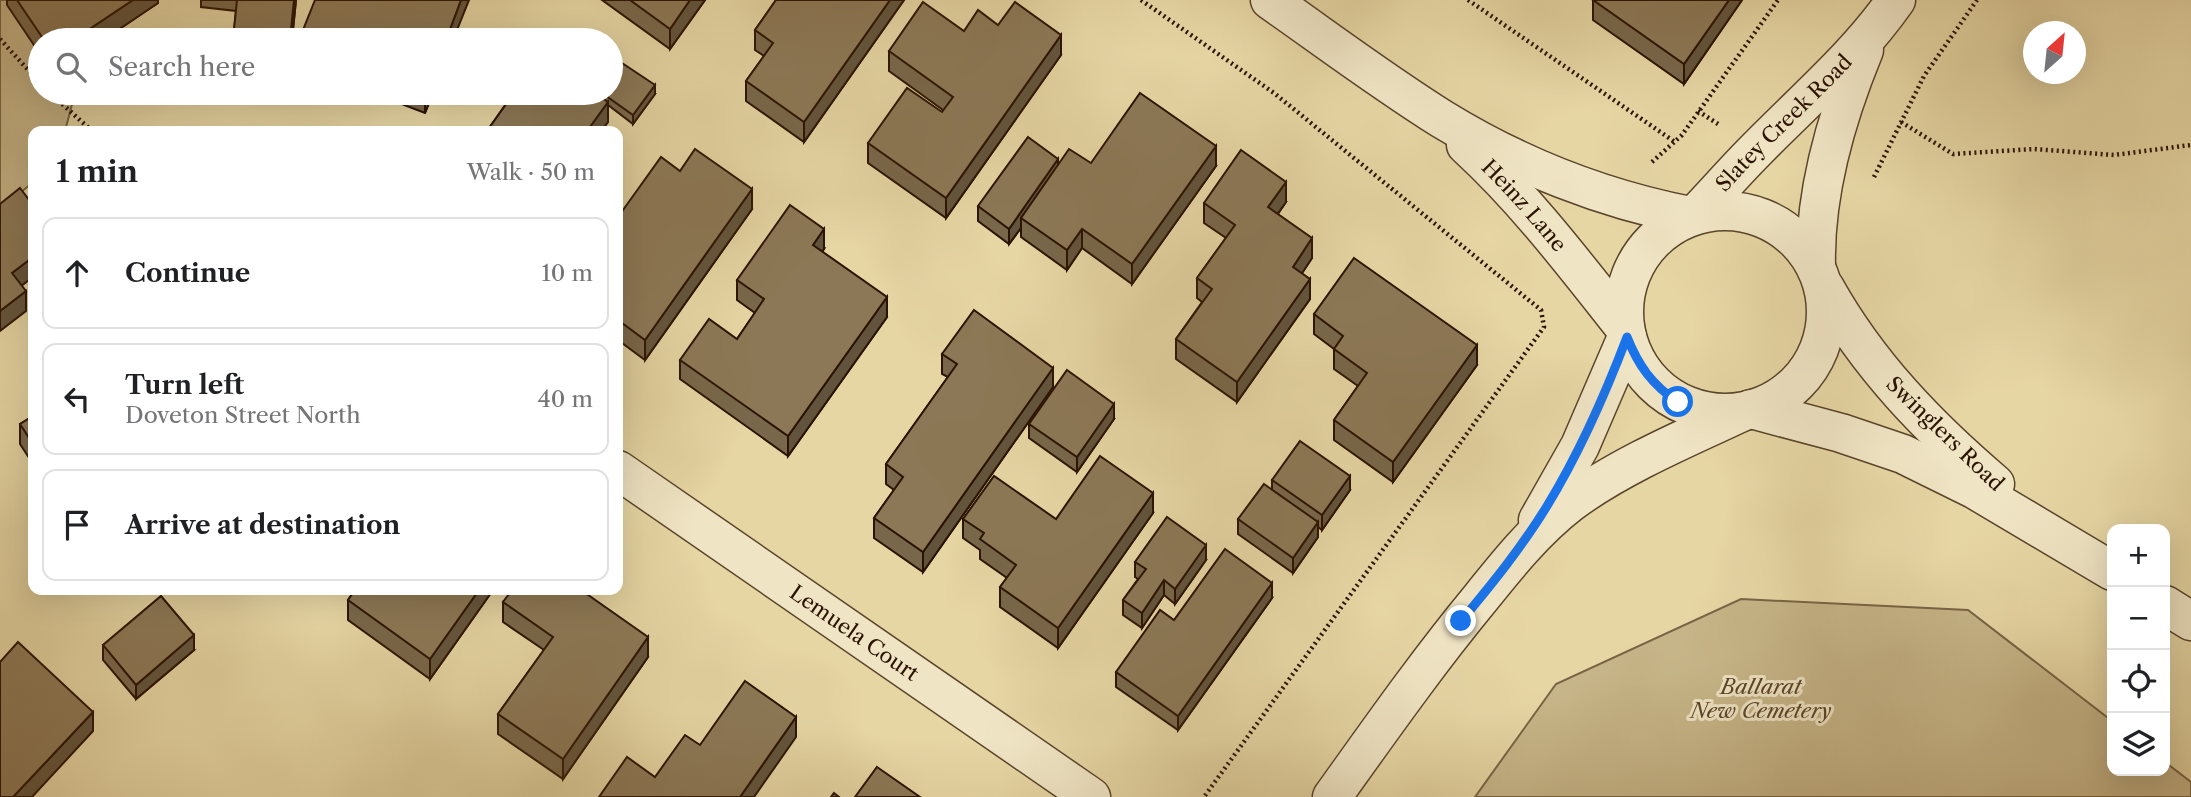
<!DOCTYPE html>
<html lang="en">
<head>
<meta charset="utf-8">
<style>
	:root { --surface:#fff; --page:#f2f2f2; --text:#202124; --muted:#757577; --line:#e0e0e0 }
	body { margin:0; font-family:"Libre Caslon Text",serif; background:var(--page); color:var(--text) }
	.controls { position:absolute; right:21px; bottom:21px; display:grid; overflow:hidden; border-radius:14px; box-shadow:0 7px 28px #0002 }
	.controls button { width:63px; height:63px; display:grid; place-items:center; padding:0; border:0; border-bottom:2px solid var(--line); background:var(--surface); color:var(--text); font:35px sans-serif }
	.compass { position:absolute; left:2023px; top:21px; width:63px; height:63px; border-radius:50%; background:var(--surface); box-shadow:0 7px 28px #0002; rotate:27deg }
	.stop { position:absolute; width:21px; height:21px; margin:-16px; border:5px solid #1a73e8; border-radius:50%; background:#fff }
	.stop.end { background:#1a73e8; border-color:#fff; box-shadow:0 2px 7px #0008 }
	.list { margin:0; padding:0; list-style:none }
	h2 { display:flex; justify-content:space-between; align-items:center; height:91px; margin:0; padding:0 28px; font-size:30px }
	h2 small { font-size:23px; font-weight:400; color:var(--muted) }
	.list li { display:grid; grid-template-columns:46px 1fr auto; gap:21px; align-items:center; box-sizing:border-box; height:112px; margin:0 14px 14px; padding:0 14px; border:2px solid var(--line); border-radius:14px }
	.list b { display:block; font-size:26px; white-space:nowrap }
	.list p { margin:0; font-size:23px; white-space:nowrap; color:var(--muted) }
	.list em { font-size:23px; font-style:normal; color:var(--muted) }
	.icon { flex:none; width:38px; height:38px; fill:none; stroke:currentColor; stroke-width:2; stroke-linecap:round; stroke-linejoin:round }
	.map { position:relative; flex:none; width:2191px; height:797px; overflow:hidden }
	.search { position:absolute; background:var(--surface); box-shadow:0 7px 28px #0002; left:28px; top:28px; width:595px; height:77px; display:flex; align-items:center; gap:18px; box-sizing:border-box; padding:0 24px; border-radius:38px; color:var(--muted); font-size:26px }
	.panel { position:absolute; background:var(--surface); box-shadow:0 7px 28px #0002; left:28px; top:126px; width:595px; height:469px; border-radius:14px }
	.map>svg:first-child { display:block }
	.green { fill:#c6b588; stroke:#786445; stroke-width:2 }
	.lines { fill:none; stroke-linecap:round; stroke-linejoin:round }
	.minor-casing { stroke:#5a442a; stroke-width:41 }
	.tertiary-casing { stroke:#5a442a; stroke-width:41 }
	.path { stroke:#2b1302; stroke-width:4.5; stroke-dasharray:2 3.5; stroke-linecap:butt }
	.minor { stroke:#efe4c4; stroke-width:38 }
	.tertiary { stroke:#efe4c4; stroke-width:38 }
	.wall { fill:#78674a; stroke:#2b1302; stroke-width:2 }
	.shaded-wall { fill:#62543c; stroke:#2b1302; stroke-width:2 }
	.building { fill:#8c7856; stroke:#2b1302; stroke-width:2 }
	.route { stroke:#1a73e8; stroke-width:9 }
	.labels { text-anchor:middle; stroke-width:6; stroke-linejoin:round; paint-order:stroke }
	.street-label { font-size:21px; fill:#2b1302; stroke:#efe4c4 }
	.park-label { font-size:21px; font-style:italic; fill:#5a442a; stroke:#efe4c4 }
</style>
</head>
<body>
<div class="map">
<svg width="2191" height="797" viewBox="0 0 2191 797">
	<rect width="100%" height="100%" fill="#e6d6a4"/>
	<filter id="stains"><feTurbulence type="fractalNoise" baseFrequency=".00286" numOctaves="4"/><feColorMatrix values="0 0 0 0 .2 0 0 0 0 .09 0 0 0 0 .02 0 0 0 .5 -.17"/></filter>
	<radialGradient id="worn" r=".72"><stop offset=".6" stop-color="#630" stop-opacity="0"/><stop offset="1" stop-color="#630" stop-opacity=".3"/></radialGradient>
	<g class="green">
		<path d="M0,0H18L40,40V93H75L65,131H33V182L0,210Z"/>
		<path d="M1741,599L1968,610L2112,721V771H2165V762L2191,782V797H1475L1556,684Z"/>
	</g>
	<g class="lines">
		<defs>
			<g id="minor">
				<path id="s1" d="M618,470L1091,797"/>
			</g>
			<g id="tertiary">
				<path d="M1270,0C1327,40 1383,82 1442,119C1517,165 1603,199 1690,216"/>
				<path id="s2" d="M1466,145C1526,200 1575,265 1625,328"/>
				<circle cx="1725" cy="312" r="101"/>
				<path id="s3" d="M1695,215C1716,193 1736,170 1757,149C1806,99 1856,57 1896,0"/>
				<path d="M1816,267C1814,193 1836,118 1864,50"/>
				<path d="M1825,288C1868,365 1928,427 1995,484"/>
				<path d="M1751,409L1841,433L1903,454L1974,489L2112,571"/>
				<path d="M1538,520L1580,446L1627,337"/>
				<path d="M2165,605L2191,621"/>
				<path d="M1332,797C1380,730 1427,663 1479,600C1507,565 1535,530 1570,503C1618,467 1686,438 1740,413"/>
			</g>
		</defs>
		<use href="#minor" class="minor-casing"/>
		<use href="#tertiary" class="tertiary-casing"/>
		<g class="path">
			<path d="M1141,0L1274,93L1541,310L1544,327L1204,797"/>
			<path d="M1468,0L1675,142"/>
			<path d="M0,39L40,83"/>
			<path d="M50,93L92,131"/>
			<path d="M1698,111L1718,124"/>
			<path d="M1901,122L1953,154L2034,149L2114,155L2191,145"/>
			<path d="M1652,162L1682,135L1778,0"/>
			<path d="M1874,177L1924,76L1977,0"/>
		</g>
		<use href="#minor" class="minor"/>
		<use href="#tertiary" class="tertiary"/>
	</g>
	<g class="wall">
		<path d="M7,0H158V3L103,40H40V54L7,5Z"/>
		<path d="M201,0H296L292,40H233L236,11L201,7Z"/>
		<path d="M602,0H705L670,49Z"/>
		<path d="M776,0H904L804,142L746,101V81L764,56L755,50V30Z"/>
		<path d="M1593,0H1742L1684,84L1593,20Z"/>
		<path d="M998,25L1061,55L946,218L868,163V143L942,112L943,110L889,71V51L964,31Z"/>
		<path d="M373,93H433L425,113Z"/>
		<path d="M497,93H595L598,95V93L655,94L633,124L608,105V122L601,131H487L508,101Z"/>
		<path d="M1091,163L1216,166L1132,284L1082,248L1067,270L1021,237V228L1009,244L978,221V206L1058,164Z"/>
		<path d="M680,171L752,209L645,360L618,340V217Z"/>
		<path d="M1286,202L1278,214L1312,258L1302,273L1310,299L1237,402L1176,359V339L1202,302L1197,298V278L1226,238L1204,223V203Z"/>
		<path d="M824,249L822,252L887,317L788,456L680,379V360L737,339L755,313L737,300V280Z"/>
		<path d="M1314,314L1477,365L1393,482L1334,440V420L1358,386L1334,369V349L1314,334Z"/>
		<path d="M942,354L1053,387L923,572L874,538V518L894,490L886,484V464L948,377L942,374Z"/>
		<path d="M33,416V464L20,444V424Z"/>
		<path d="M1114,419L1077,472L1029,438V424Z"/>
		<path d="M1272,480L1350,490L1322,530L1318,527V537L1293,573L1238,534V519L1272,490Z"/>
		<path d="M1153,513L1058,648L1000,607V587L1007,578L980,559V550L963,538V519H1056Z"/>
		<path d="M1206,560L1175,604L1164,595L1142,628L1123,615V600L1138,579L1135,577V562Z"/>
		<path d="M355,590H493L430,679L348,620V600Z"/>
		<path d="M1272,598L1178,730L1116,687V672L1174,620Z"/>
		<path d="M503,602L648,657L563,779L498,734V714L544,650L503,622Z"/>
		<path d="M103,645L194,650L136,699L103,660Z"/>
	</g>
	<g class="shaded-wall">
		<path d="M133,0H158V3L103,40H73Z"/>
		<path d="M294,0H296L292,40H290Z"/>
		<path d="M461,0H469L453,40H446Z"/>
		<path d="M690,0H705L670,49V29Z"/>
		<path d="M890,0H904L804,142V122Z"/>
		<path d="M1729,0H1742L1684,84V64Z"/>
		<path d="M1061,35V55L946,218V198Z"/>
		<path d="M655,85V94L633,124V115Z"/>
		<path d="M425,93H433L425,113Z"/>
		<path d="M608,102V122L601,131H587Z"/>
		<path d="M1216,146V166L1132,284V264Z"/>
		<path d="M1058,159V174L1021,218V228L1009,244V229Z"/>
		<path d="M1286,182V202L1268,227V207Z"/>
		<path d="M752,189V209L645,360V340Z"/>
		<path d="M824,229V249L813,265V245Z"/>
		<path d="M1082,229V248L1067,270V250Z"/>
		<path d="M1312,238V258L1293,287V267Z"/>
		<path d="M33,257V277L12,293V273Z"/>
		<path d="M1310,279V299L1237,402V382Z"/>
		<path d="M26,291V311L0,331V311Z"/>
		<path d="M887,297V317L788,456V436Z"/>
		<path d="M1477,345V365L1393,482V462Z"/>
		<path d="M1053,368V387L923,572V552Z"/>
		<path d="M1114,404V419L1077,472V457Z"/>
		<path d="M1350,476V490L1322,530V515Z"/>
		<path d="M1153,493V513L1058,648V628Z"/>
		<path d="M1318,522V537L1293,573V558Z"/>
		<path d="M1206,545V560L1175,604V589Z"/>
		<path d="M1164,580V595L1142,628V613Z"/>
		<path d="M1272,583V598L1178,730V716Z"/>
		<path d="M479,590H493L430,679V659Z"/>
		<path d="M194,635V650L136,699V685Z"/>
		<path d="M648,637V657L563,779V759Z"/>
		<path d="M93,712V731L32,797H13Z"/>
		<path d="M796,717V737L754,797H740Z"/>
	</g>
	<g class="building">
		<path d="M17,0H133L73,40H44Z"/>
		<path d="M237,0H294L290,40H245L233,39Z"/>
		<path d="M315,0H461L446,40H299Z"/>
		<path d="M630,0H690L670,29Z"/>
		<path d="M776,0H890L804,122L746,81L773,43L755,30Z"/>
		<path d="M1593,0H1729L1684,64Z"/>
		<path d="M923,2L964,31L978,10L998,25L1015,2L1061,35L946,198L868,143L907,88L942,112L953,97L889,51Z"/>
		<path d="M619,61L655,85L633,115L602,93H611V73Z"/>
		<path d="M514,93H595L608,102L587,131H487Z"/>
		<path d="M1140,93L1216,146L1132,264L1082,229L1067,250L1021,218L1069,149L1091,163Z"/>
		<path d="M1028,137L1058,159L1009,229L978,206Z"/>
		<path d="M695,149L752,189L645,340L618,320V217L661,157L680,171Z"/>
		<path d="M1241,150L1286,182L1268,207L1312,238L1293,267L1310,279L1237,382L1176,339L1212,289L1197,278L1235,225L1204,203Z"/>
		<path d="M20,188L33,205V257L12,273L26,291L0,311V204Z"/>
		<path d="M790,205L824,229L813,245L887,297L788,436L680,360L709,319L737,339L764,299L737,280Z"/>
		<path d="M1354,258L1477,345L1393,462L1334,420L1367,373L1334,349L1343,336L1314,314Z"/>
		<path d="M974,310L1053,368L923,552L874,518L903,477L886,464L957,364L942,354Z"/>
		<path d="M1067,370L1114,404L1077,457L1029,424Z"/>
		<path d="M33,416V444L20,424Z"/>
		<path d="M1300,441L1350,476L1322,515L1272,480Z"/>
		<path d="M1100,456L1153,493L1058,628L1000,587L1016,565L980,539L984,533L963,519L994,476L1056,519Z"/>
		<path d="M1264,484L1318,522L1293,558L1238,519Z"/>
		<path d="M1167,517L1206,545L1175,589L1164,580L1142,613L1123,600L1146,569L1135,562Z"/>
		<path d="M1225,549L1272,583L1178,716L1116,672L1160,610L1174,620Z"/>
		<path d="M355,590H479L430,659L348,600Z"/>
		<path d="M512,590H581L648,637L563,759L498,714L553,637L503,602Z"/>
		<path d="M161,596L194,635L136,685L103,645Z"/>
		<path d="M18,642L93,712L13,797H0V662Z"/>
		<path d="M745,681L796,717L740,797H599L627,757L655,777L685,735L700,745Z"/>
		<path d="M877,767L920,797H855Z"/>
		<path d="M834,793L839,797H831Z"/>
	</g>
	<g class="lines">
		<path class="route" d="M1461,621C1492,584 1522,547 1547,506C1580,452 1605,395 1627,337C1638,365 1652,385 1678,402"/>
	</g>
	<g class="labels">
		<g class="street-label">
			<text dy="7" stroke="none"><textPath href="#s3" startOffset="128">Slatey Creek Road</textPath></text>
			<text dy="7" stroke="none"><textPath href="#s2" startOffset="84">Heinz Lane</textPath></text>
			<text transform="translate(1945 434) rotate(44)" y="7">Swinglers Road</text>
			<text dy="7" stroke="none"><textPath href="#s1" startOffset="287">Lemuela Court</textPath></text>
		</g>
		<g class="park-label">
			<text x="1761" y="694">Ballarat<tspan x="1761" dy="24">New Cemetery</tspan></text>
		</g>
	</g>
	<rect width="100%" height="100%" filter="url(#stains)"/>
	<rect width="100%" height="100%" fill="url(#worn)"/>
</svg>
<div class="controls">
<button>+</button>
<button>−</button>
<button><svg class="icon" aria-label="locate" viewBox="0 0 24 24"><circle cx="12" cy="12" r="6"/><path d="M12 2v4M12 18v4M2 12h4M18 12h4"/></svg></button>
<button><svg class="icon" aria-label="layers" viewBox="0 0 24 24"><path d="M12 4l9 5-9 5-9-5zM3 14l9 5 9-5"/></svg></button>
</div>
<svg class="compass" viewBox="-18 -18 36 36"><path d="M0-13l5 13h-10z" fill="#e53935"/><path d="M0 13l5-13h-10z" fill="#757577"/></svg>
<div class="stop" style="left:1678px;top:402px"></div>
<div class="stop end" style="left:1461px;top:621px"></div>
<div class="search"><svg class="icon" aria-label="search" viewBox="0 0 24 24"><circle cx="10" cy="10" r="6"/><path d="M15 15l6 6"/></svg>Search here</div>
<section class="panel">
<h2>1 min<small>Walk · 50 m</small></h2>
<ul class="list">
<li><svg class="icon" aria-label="ahead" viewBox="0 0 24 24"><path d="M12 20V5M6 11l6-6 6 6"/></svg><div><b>Continue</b></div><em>10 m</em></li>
<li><svg class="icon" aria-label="left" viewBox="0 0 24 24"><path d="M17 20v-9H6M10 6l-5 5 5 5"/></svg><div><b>Turn left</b><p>Doveton Street North</p></div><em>40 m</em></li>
<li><svg class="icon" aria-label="arrive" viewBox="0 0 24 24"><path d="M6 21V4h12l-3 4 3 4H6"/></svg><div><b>Arrive at destination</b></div></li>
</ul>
</section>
</div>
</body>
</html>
